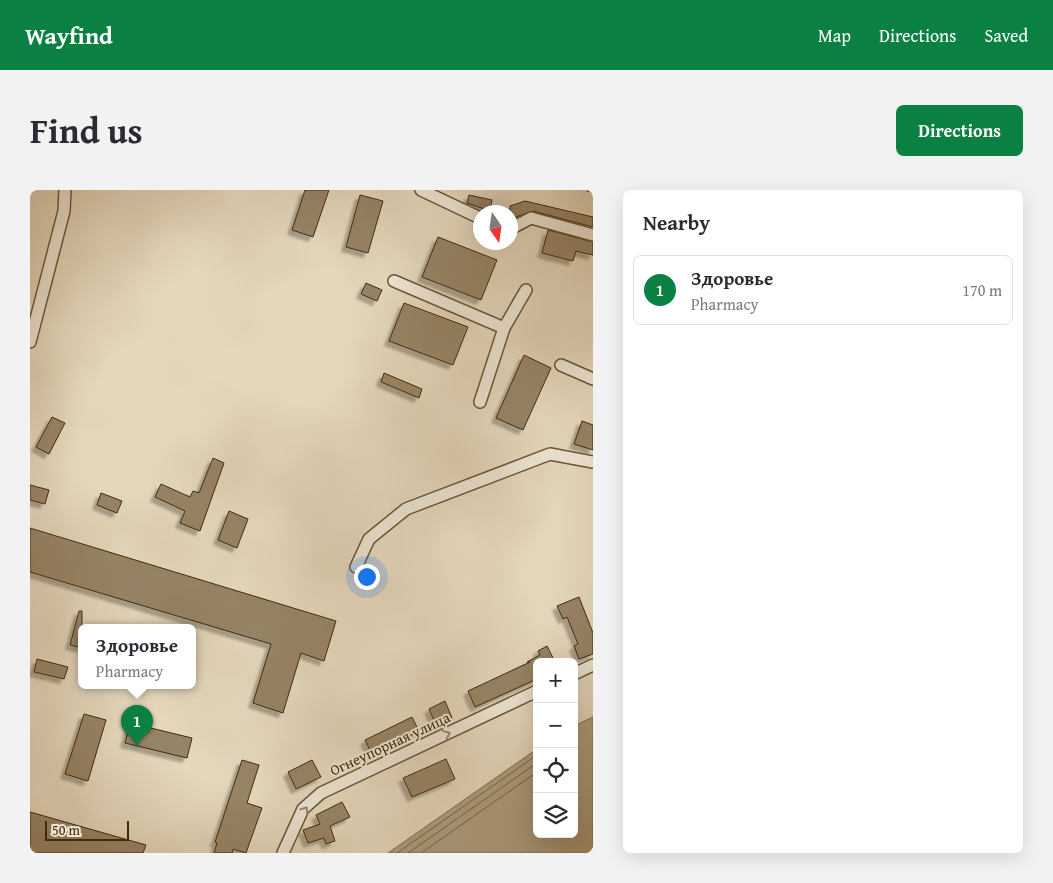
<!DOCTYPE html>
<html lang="en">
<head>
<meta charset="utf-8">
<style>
	:root { --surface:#fff; --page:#f2f2f3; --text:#2b2b33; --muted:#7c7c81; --line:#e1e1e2; --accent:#0b8043 }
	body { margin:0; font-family:"Gentium Book Plus",serif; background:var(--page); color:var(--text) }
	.controls { position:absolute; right:15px; bottom:15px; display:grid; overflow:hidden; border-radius:8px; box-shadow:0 5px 20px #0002 }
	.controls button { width:45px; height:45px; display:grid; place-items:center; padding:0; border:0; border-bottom:1px solid var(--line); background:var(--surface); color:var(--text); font:25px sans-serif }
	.compass { position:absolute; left:443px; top:15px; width:45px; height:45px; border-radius:50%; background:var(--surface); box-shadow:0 5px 20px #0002; rotate:167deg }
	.scale { position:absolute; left:15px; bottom:12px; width:84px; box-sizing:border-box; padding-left:5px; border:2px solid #412b09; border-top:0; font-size:14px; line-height:18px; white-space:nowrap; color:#412b09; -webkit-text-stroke:4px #ede5d3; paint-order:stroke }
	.you { position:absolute; left:336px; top:386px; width:18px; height:18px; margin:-12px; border:4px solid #fff; border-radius:50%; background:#1a73e8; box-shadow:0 0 0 8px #1a73e833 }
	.badge { display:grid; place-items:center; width:32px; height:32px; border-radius:50%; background:var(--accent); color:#fff; font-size:16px; font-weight:700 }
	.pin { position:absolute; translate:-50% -41px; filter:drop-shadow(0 1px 2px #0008) }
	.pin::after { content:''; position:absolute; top:26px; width:18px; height:15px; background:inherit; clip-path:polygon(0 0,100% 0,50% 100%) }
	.popup { position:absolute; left:48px; top:434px; width:118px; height:65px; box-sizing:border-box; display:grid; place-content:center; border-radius:8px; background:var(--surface); filter:drop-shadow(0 1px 4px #0005); font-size:16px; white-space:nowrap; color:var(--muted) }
	.popup b { font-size:19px; color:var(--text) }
	.popup::after { content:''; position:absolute; left:50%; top:100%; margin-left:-10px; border:10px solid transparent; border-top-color:var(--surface) }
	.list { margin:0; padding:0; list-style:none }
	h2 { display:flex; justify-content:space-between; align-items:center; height:65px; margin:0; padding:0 20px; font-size:21px }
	h2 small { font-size:16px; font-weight:400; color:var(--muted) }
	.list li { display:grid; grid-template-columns:32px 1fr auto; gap:15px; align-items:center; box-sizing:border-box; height:70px; margin:0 10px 10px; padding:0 10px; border:1px solid var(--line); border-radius:8px }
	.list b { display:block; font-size:19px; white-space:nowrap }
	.list p { margin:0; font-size:16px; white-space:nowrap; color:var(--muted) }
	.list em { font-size:16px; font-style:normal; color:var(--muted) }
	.icon { flex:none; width:28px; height:28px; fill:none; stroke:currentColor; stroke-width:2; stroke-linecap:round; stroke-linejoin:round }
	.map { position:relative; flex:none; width:563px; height:663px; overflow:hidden; border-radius:8px }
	header { display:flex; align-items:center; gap:30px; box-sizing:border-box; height:70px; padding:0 25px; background:var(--accent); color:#fff }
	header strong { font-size:24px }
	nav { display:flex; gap:28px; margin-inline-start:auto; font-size:18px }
	.intro { display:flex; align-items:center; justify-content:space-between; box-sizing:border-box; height:120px; padding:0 30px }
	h1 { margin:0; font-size:35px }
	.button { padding:12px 22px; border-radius:8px; background:var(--accent); color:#fff; font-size:18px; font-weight:700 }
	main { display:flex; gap:30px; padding:0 30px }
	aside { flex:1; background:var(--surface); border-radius:8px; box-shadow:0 5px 20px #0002 }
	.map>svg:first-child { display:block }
	.water { fill:#ad9d7f; stroke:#826f50 }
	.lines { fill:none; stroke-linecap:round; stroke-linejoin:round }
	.shore { stroke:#776444; stroke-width:1 }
	.building { fill:#968466; stroke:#412b09; filter:url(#shadow) }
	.minor-casing { stroke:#6a5636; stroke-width:14 }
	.minor { stroke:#ede5d3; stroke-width:11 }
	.rail { stroke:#412b09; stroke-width:3; stroke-dasharray:9 9; stroke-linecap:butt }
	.oneway { stroke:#97886e }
	.labels { text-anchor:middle; stroke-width:4; stroke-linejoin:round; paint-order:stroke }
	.street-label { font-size:15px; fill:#412b09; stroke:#ede5d3 }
</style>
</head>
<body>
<header>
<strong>Wayfind</strong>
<nav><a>Map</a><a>Directions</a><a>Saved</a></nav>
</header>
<div class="intro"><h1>Find us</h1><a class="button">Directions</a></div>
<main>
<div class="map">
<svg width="563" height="663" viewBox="0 0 563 663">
	<defs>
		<filter id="shadow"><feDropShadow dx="-4.5" dy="4.5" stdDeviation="1" flood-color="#0004"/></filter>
	</defs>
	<rect width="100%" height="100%" fill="#e4d7bc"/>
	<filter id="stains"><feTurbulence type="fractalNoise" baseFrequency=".004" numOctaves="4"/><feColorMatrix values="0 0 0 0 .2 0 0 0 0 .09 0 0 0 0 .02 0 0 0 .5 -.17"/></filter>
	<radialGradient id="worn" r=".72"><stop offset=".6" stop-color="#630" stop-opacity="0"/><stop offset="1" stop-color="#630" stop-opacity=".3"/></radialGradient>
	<path class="water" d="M563,527V663H358L507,559V644H544V536Z"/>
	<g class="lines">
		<g class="shore">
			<path d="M367,663L507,565"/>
			<path d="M378,663L507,573"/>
			<path d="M391,663L507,582"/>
		</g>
	</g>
	<g class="building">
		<path d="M275,0H299L283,47L262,40Z"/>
		<path d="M330,5L353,11L338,63L316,57Z"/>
		<path d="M439,5L462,10L460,21L437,13Z"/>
		<path d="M495,11L563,27V37L503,21L480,29V16Z"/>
		<path d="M518,40L563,52V65L546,61L543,71L512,63Z"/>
		<path d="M408,47L467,70L451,110L392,87Z"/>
		<path d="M336,93L352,100L347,111L331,104Z"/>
		<path d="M374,113L438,137L423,175L359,151Z"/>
		<path d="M494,165L521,178L493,240L466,228Z"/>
		<path d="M354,183L392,199L389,208L351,192Z"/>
		<path d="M22,227L35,233L19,264L6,257Z"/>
		<path d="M552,231L563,235V260L544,254Z"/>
		<path d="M183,268L194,273L170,341L150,333L155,321L125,307L131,294L160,307L163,301L169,303Z"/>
		<path d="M0,295L19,300L15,314L0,310Z"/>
		<path d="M71,303L92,311L87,323L67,315Z"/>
		<path d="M199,321L218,329L207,358L188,350Z"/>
		<path d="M0,338L306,431L294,471L271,463L253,523L223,513L241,454L0,382Z"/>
		<path d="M549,407L563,443V464L549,469L544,456L548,454L537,427L533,429L527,416Z"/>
		<path d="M49,421H52V458L40,455Z"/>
		<path d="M517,456L525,472H507V489L445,517L438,501L500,472H497L510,465L508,461Z"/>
		<path d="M7,469L38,477L34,489L4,482Z"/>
		<path d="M415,511L422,528L406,535L399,519Z"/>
		<path d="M54,524L76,530L58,591L35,584Z"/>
		<path d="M382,527L389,541L342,564L335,550Z"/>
		<path d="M100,533L162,548L157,568L95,553Z"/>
		<path d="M416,569L425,589L382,607L373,588Z"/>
		<path d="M212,570L229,575L217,613L232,618L216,663L203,659L202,663H184L187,653L185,652Z"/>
		<path d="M282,570L291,587L266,599L258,582Z"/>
		<path d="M312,612L320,627L300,636L305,651L296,654L294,648L278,653L273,640L290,634L286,625Z"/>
		<path d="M0,622L116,655L113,663H0Z"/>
	</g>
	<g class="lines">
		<defs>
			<g id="minor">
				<path d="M391,0L450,28"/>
				<path d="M480,39L501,28L563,45"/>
				<path d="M364,91L474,138L496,100"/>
				<path d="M0,152L34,21L35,0"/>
				<path d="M531,175L563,189"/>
				<path d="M450,212L474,138"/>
				<path d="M326,377L339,349L376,319L520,264L563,272"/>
				<path d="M544,484L563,475"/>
				<path d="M253,663L273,619L291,603L507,501"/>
			</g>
		</defs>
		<use href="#minor" class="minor-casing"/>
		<use href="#minor" class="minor"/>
		<path class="rail" d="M557,0L563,1"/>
	</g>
	<defs><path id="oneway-chevron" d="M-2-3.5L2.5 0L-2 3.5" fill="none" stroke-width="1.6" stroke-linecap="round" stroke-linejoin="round" transform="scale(1.25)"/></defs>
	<g class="oneway">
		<use href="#oneway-chevron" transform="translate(417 544) rotate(-25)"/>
		<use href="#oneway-chevron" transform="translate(275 620) rotate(-54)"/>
	</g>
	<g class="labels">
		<g class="street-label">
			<text transform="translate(360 554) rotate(-25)" y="5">Огнеупорная улица</text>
		</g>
	</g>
	<rect width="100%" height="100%" filter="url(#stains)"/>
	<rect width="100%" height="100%" fill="url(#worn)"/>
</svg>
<div class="controls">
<button>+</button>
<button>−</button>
<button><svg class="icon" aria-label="locate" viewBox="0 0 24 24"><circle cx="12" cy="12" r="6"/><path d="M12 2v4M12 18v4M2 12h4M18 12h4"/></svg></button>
<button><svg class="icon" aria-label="layers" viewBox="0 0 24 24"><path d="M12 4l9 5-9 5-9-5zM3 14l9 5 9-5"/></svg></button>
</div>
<svg class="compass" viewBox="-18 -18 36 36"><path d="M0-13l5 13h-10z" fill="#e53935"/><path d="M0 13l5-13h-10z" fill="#7c7c81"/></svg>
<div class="scale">50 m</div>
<div class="you"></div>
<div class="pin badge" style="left:107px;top:556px">1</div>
<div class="popup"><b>Здоровье</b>Pharmacy</div>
</div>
<aside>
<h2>Nearby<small></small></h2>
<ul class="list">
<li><span class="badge">1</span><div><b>Здоровье</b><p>Pharmacy</p></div><em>170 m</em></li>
</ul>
</aside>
</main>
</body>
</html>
